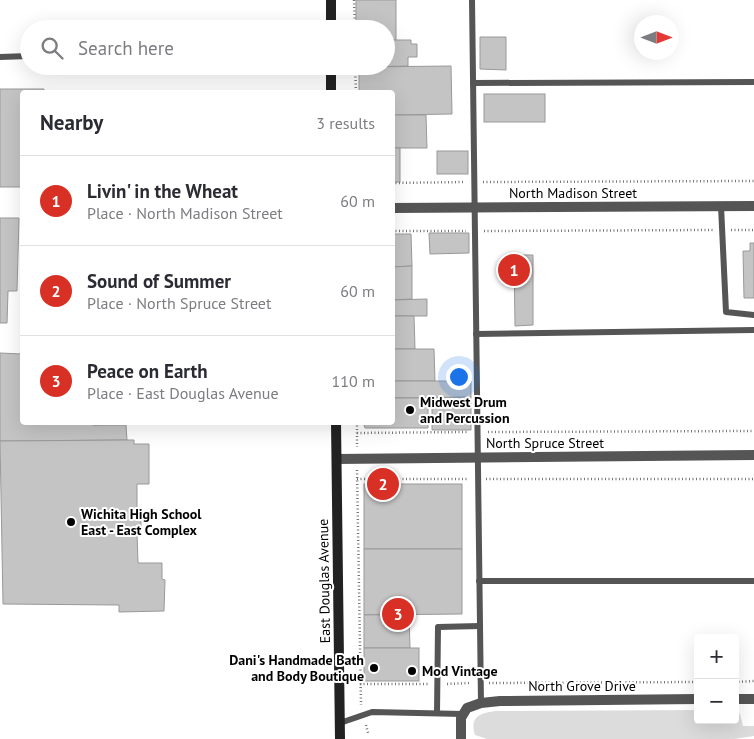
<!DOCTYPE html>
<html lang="en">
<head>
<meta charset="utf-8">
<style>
	:root { --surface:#fff; --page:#f2f2f3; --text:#2b2b33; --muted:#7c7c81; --line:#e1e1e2; --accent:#d93025 }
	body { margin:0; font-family:"PT Sans",sans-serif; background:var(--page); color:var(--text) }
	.controls { position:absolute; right:15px; bottom:15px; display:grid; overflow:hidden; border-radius:5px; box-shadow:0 5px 20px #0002 }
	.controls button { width:45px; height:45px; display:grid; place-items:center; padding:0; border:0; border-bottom:1px solid var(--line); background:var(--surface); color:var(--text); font:25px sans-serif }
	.compass { position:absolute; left:634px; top:15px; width:45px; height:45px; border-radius:50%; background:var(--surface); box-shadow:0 5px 20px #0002; rotate:90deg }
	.you { position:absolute; left:458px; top:376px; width:18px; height:18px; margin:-12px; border:4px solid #fff; border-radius:50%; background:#1a73e8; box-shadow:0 0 0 8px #1a73e833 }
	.badge { display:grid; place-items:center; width:32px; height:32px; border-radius:50%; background:var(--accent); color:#fff; font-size:16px; font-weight:700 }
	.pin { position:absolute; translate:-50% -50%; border:2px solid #fff; box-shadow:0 1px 5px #0006 }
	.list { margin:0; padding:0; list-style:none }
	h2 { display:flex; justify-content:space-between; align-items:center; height:65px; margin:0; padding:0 20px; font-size:21px }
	h2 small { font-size:16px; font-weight:400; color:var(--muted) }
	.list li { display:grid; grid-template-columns:32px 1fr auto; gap:15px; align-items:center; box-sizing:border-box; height:90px; padding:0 20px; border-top:1px solid var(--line) }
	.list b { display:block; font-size:19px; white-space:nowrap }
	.list p { margin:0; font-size:16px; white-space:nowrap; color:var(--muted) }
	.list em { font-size:16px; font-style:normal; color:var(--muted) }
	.icon { flex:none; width:28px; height:28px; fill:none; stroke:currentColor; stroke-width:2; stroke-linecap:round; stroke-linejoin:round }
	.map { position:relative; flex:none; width:754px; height:739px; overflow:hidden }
	.search { position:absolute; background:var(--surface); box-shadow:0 5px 20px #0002; left:20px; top:20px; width:375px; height:55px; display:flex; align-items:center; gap:12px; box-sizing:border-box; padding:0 18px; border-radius:28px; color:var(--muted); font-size:19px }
	.panel { position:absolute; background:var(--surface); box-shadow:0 5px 20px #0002; left:20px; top:90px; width:375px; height:335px; border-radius:5px }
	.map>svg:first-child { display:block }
	.green { fill:#dcdcdc }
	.building { fill:#c4c4c4; stroke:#999 }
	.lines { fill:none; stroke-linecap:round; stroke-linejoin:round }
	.path { stroke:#777; stroke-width:2.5; stroke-dasharray:1 2.5; stroke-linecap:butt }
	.service { stroke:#555; stroke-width:6 }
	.minor { stroke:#555; stroke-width:10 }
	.secondary { stroke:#222; stroke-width:10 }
	.poi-dot { fill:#000; stroke:#fff; stroke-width:2 }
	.labels { text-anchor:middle; stroke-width:4; stroke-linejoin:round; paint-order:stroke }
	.street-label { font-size:14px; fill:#000; stroke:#fff }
	.poi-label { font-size:14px; font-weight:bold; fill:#000; stroke:#fff; text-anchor:start }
</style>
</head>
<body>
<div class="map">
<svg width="754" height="739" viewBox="0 0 754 739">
	<rect width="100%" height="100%" fill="#fff"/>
	<path class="green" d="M698,710V720H735V711L740,714L743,726H754V736L734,739H487L475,735C469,716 481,713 496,711Z"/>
	<g class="building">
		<path d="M356,0H396V40H386V29H358V23H356Z"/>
		<path d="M480,37H506V70L480,69Z"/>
		<path d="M386,40H411V44H417V57H408V66L365,67L386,66Z"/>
		<path d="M451,66L452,114L392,115V92H359V67Z"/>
		<path d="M0,89H44V92H22V187H0Z"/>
		<rect x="484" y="94" width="61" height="28"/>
		<path d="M392,115H426L427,148H392Z"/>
		<rect x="392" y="148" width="8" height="34"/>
		<rect x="437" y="151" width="31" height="23"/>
		<path d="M0,218H19L17,291H8L7,323H0Z"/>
		<path d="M429,233H469V253L430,254Z"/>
		<path d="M392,234H411L412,266L392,267Z"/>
		<path d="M750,243H754V298H744L743,251H750Z"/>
		<path d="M514,255H533V325L515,326Z"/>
		<path d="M412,266V299L392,300V267Z"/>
		<path d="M427,299V316H392V300Z"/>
		<path d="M392,316H414L415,349H392Z"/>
		<path d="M392,349H434L435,381H392Z"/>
		<path d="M0,353L22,354V422H93V425H126L127,440L0,441Z"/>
		<path d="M392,381H471V397L392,398Z"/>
		<path d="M471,397V430H432V398Z"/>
		<path d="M392,398H428V428H365L363,422H392Z"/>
		<path d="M93,422H153V423L93,425Z"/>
		<path d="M127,440H134V444H149V484H137V516L141,517V532H137L138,563H162V579L165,580L164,611L119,612V605L3,604L0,441Z"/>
		<rect x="364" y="484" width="98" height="65"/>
		<path d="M364,549H462V614L364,615Z"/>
		<path d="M409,614L410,648H364V615Z"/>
		<rect x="364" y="648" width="55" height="33"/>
	</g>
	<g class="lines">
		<g class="path">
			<path d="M354,0L355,29"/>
			<path d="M355,66L356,92"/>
			<path d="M483,182L754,181"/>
			<path d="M392,183L465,182"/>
			<path d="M731,230H754"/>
			<path d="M392,231H466"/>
			<path d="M484,231L713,230"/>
			<path d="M357,422V447"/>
			<path d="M488,432L754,431"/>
			<path d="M357,433L468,432"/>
			<path d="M357,470L361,705"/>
			<path d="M357,479H468"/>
			<path d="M486,479H754"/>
			<path d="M735,682L754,681"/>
			<path d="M489,683L698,682"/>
			<path d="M360,684H429"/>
			<path d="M447,684L471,683"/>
			<path d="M366,725L368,733"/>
		</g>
		<g class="service">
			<path d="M472,0L481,703"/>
			<path d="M0,57L29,56"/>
			<path d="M194,66L207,69L331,68"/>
			<path d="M473,83L754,82"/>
			<path d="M721,206L726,312L754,315"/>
			<path d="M476,334L754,330"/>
			<path d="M479,581H754"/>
			<path d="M437,713L438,627L480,626"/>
			<path d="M340,723L372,712L463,714"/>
		</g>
		<g class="minor">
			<path d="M392,208L754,206"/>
			<path d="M337,459L754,455"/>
			<path d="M735,699H754"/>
			<path d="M461,739V718L467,708L481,703L500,701L698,699"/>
		</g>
		<g class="secondary">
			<path d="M331,0V29"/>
			<path d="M331,66V92"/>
			<path d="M336,422L340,739"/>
		</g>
	</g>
	<g class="poi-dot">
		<circle cx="410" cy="410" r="5"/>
		<circle cx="71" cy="522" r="5"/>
		<circle cx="374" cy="668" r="5"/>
		<circle cx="412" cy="671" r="5"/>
	</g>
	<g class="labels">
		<g class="street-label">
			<text x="573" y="198">North Madison Street</text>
			<text x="545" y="448">North Spruce Street</text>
			<text transform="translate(324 581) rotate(-91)" y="5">East Douglas Avenue</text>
			<text x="582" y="691">North Grove Drive</text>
		</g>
		<g class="poi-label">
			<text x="420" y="407">Midwest Drum<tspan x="420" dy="16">and Percussion</tspan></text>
			<text x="81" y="519">Wichita High School<tspan x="81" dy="16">East - East Complex</tspan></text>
			<text x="364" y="665" text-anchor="end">Dani's Handmade Bath<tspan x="364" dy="16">and Body Boutique</tspan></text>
			<text x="422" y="676">Mod Vintage</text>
		</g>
	</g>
</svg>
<div class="controls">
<button>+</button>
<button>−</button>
</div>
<svg class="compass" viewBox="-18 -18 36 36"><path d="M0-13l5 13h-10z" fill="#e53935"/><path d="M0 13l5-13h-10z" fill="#7c7c81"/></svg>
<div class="you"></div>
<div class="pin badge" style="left:514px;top:270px">1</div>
<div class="pin badge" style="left:383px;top:484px">2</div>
<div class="pin badge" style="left:398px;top:614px">3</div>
<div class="search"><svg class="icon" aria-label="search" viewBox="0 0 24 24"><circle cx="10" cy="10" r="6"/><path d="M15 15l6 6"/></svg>Search here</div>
<section class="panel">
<h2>Nearby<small>3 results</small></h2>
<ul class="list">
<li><span class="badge">1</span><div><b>Livin' in the Wheat</b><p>Place · North Madison Street</p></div><em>60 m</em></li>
<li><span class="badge">2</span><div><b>Sound of Summer</b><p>Place · North Spruce Street</p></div><em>60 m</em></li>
<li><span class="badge">3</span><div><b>Peace on Earth</b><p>Place · East Douglas Avenue</p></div><em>110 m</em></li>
</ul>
</section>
</div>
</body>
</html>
